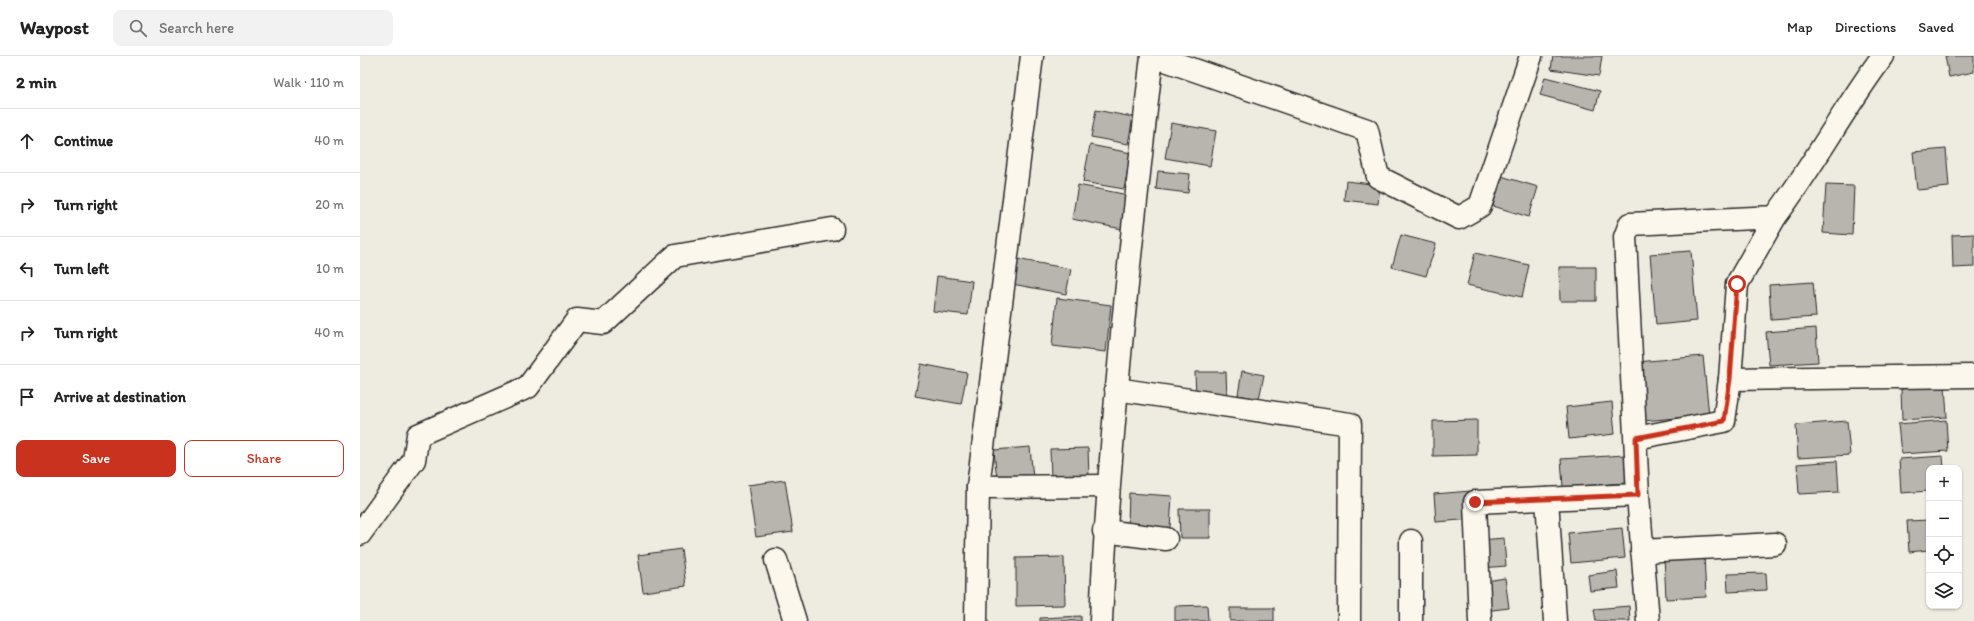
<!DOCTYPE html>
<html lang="en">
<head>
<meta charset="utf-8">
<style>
	:root { --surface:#fff; --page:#f2f2f2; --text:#222; --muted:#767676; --line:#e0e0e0; --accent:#c8321e }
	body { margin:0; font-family:Itim,sans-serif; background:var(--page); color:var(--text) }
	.controls { position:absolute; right:12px; bottom:12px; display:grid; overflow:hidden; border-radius:8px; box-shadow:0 1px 3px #0004 }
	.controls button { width:36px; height:36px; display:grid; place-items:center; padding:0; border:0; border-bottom:1px solid var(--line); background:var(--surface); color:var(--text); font:20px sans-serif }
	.stop { position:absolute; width:12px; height:12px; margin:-9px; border:3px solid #c8321e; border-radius:50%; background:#fff }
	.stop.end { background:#c8321e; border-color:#fff; box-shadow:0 1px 4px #0008 }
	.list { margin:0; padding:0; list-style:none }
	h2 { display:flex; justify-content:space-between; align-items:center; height:52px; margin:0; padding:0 16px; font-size:17px }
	h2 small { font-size:13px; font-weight:400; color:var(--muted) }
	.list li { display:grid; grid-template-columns:26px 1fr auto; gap:12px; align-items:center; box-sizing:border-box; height:64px; padding:0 16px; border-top:1px solid var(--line) }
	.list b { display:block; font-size:15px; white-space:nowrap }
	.list em { font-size:13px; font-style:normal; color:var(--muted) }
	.actions { display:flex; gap:8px; padding:12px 16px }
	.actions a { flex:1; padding:9px 0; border:1px solid var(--accent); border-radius:8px; text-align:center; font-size:14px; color:var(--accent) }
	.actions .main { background:var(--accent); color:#fff }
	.icon { flex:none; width:22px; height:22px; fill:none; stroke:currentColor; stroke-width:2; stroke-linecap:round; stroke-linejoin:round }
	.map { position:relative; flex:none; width:1614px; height:565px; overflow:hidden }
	header { display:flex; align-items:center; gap:24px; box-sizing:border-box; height:56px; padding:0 20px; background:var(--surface); border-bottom:1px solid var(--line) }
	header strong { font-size:19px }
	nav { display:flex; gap:22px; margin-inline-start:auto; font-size:14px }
	.search { width:280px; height:36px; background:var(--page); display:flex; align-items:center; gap:10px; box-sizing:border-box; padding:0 14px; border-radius:8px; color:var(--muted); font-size:15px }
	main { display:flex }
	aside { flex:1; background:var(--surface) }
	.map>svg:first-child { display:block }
	.building { fill:#b8b5ae; stroke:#2b2b2b }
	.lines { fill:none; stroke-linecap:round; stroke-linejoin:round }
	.minor-casing { stroke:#2b2b2b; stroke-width:25 }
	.minor { stroke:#fbf7ec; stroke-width:22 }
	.route { stroke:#c8321e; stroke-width:5 }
</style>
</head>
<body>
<header>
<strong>Waypost</strong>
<div class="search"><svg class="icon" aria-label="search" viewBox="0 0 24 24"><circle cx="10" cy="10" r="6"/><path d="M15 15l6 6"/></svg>Search here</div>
<nav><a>Map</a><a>Directions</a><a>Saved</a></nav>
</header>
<main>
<aside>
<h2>2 min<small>Walk · 110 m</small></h2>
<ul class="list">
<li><svg class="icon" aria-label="ahead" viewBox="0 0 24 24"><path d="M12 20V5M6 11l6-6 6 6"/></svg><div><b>Continue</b></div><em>40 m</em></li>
<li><svg class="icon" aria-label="right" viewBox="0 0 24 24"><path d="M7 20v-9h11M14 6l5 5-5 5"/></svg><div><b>Turn right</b></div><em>20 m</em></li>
<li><svg class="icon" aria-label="left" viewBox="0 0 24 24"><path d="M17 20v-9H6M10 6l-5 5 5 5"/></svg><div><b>Turn left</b></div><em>10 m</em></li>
<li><svg class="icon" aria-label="right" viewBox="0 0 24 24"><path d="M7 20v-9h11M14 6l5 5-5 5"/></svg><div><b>Turn right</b></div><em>40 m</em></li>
<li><svg class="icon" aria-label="arrive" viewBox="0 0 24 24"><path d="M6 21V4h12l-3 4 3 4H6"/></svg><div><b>Arrive at destination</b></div></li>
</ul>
<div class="actions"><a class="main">Save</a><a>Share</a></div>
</aside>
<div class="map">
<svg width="1614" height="565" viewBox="0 0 1614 565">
	<rect width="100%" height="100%" fill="#eeebe0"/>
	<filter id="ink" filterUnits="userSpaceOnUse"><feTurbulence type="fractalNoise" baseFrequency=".025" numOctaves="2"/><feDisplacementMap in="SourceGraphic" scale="8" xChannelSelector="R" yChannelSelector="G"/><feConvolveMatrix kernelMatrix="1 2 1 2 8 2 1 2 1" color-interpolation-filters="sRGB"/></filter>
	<g filter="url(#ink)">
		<g class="building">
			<path d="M1193,0H1242L1239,20L1191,13Z"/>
			<path d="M1585,0H1614V16L1589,21Z"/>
			<path d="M1185,21L1240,35L1235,54L1180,39Z"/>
			<path d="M736,54L773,61L768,88L731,81Z"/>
			<path d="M811,67L856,75L850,110L805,102Z"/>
			<path d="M730,89L771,97L764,133L723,126Z"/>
			<path d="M1586,93L1589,131L1557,134L1553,96Z"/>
			<path d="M798,115L830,118L828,137L796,133Z"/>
			<path d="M1141,120L1178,131L1169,161L1133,150Z"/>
			<path d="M986,125L1020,129L1018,148L984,144Z"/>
			<path d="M718,129L768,139L762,173L712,163Z"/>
			<path d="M1466,129L1494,130L1492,179L1463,177Z"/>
			<path d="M1614,178V211L1593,212L1592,179Z"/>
			<path d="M1041,179L1076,188L1066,220L1032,211Z"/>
			<path d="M1331,195L1337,265L1296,269L1290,198Z"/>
			<path d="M1115,197L1169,209L1162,241L1107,229Z"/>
			<path d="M656,203L711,213L706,238L652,228Z"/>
			<path d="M1199,211H1236V245H1200Z"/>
			<path d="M577,220L612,225L608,259L573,255Z"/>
			<path d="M1453,226L1456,261L1411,264L1409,229Z"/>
			<path d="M697,242L751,249L746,296L692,290Z"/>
			<path d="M1456,272L1458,306L1409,309L1406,276Z"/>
			<path d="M1343,300L1349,359L1283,365L1277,306Z"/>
			<path d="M561,308L607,317L601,348L555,340Z"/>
			<path d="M882,315L904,319L899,343L878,339Z"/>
			<path d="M835,316H866L867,341L836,342Z"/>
			<path d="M1585,330L1587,361L1542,364L1541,333Z"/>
			<path d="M1252,346L1255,378L1209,383L1206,351Z"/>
			<path d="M1117,364V399L1073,400V365Z"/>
			<path d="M1586,364L1588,395L1541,398L1538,368Z"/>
			<path d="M1487,365L1490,399L1438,402L1436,369Z"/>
			<path d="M670,391L673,422L637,425L634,394Z"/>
			<path d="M728,392L729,422L691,423L690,393Z"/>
			<path d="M1265,399L1267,427L1203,431L1201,403Z"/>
			<path d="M1583,400L1584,412H1569V435L1541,437L1539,403Z"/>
			<path d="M1477,405L1479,436L1439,438L1437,408Z"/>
			<path d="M425,424L433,476L396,481L388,429Z"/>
			<path d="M1111,435L1113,463L1076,466L1074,438Z"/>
			<path d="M769,437L812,440L810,472L768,469Z"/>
			<path d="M819,453H850V482H820Z"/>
			<path d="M1569,464V494L1549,496L1547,465Z"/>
			<path d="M1262,472L1265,502L1211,507L1208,477Z"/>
			<path d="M1144,482L1146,510L1122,512L1121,484Z"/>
			<path d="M321,493L326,530L283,536L278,499Z"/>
			<path d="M1344,498L1346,541L1306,543L1304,500Z"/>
			<path d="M704,501L705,549L656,550V502Z"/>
			<path d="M1257,515L1259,532L1230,535L1228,519Z"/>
			<path d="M1406,517L1407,534L1368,536L1367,518Z"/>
			<path d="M1145,522L1149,552L1124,555L1120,526Z"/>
			<path d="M847,549L848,565H815V550Z"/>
			<path d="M1269,550L1270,565H1236L1234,553Z"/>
			<rect x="870" y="552" width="44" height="13"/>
			<path d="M721,560V565H680V562Z"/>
		</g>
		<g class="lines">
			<defs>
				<g id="minor">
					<path d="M794,0L1007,74L1018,121L1099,162L1120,150L1171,0"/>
					<path d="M1370,323L1614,320"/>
					<path d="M756,333L990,368L989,565"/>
					<path d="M1276,382L1364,365L1370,323L1377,228L1415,161"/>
					<path d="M618,431L748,430"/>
					<path d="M1187,443L1195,565"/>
					<path d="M744,475L806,483"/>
					<path d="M0,478L54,404L58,379L168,331L217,264L243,267L315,200L472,173"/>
					<path d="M1051,485V565"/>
					<path d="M1282,495L1415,488"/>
					<path d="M416,504L435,565"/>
					<path d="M616,565L618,431L672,0"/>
					<path d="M741,565C749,376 771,188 792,0"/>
					<path d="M1120,565L1115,446L1278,439"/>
					<path d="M1288,565L1278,439L1265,181L1270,168L1415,161C1454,109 1484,52 1523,0"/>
				</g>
			</defs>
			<use href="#minor" class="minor-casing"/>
			<use href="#minor" class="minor"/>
		</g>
	</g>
	<g class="lines" filter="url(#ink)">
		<path class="route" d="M1115,446L1278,439L1276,382L1364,365L1370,323L1377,228"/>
	</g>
</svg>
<div class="controls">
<button>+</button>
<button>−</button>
<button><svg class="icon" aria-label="locate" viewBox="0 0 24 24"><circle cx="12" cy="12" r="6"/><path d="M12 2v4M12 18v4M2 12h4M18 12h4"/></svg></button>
<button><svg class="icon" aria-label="layers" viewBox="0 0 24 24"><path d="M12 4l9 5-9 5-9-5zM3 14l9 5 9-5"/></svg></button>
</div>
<div class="stop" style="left:1377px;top:228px"></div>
<div class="stop end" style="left:1115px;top:446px"></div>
</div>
</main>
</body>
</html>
